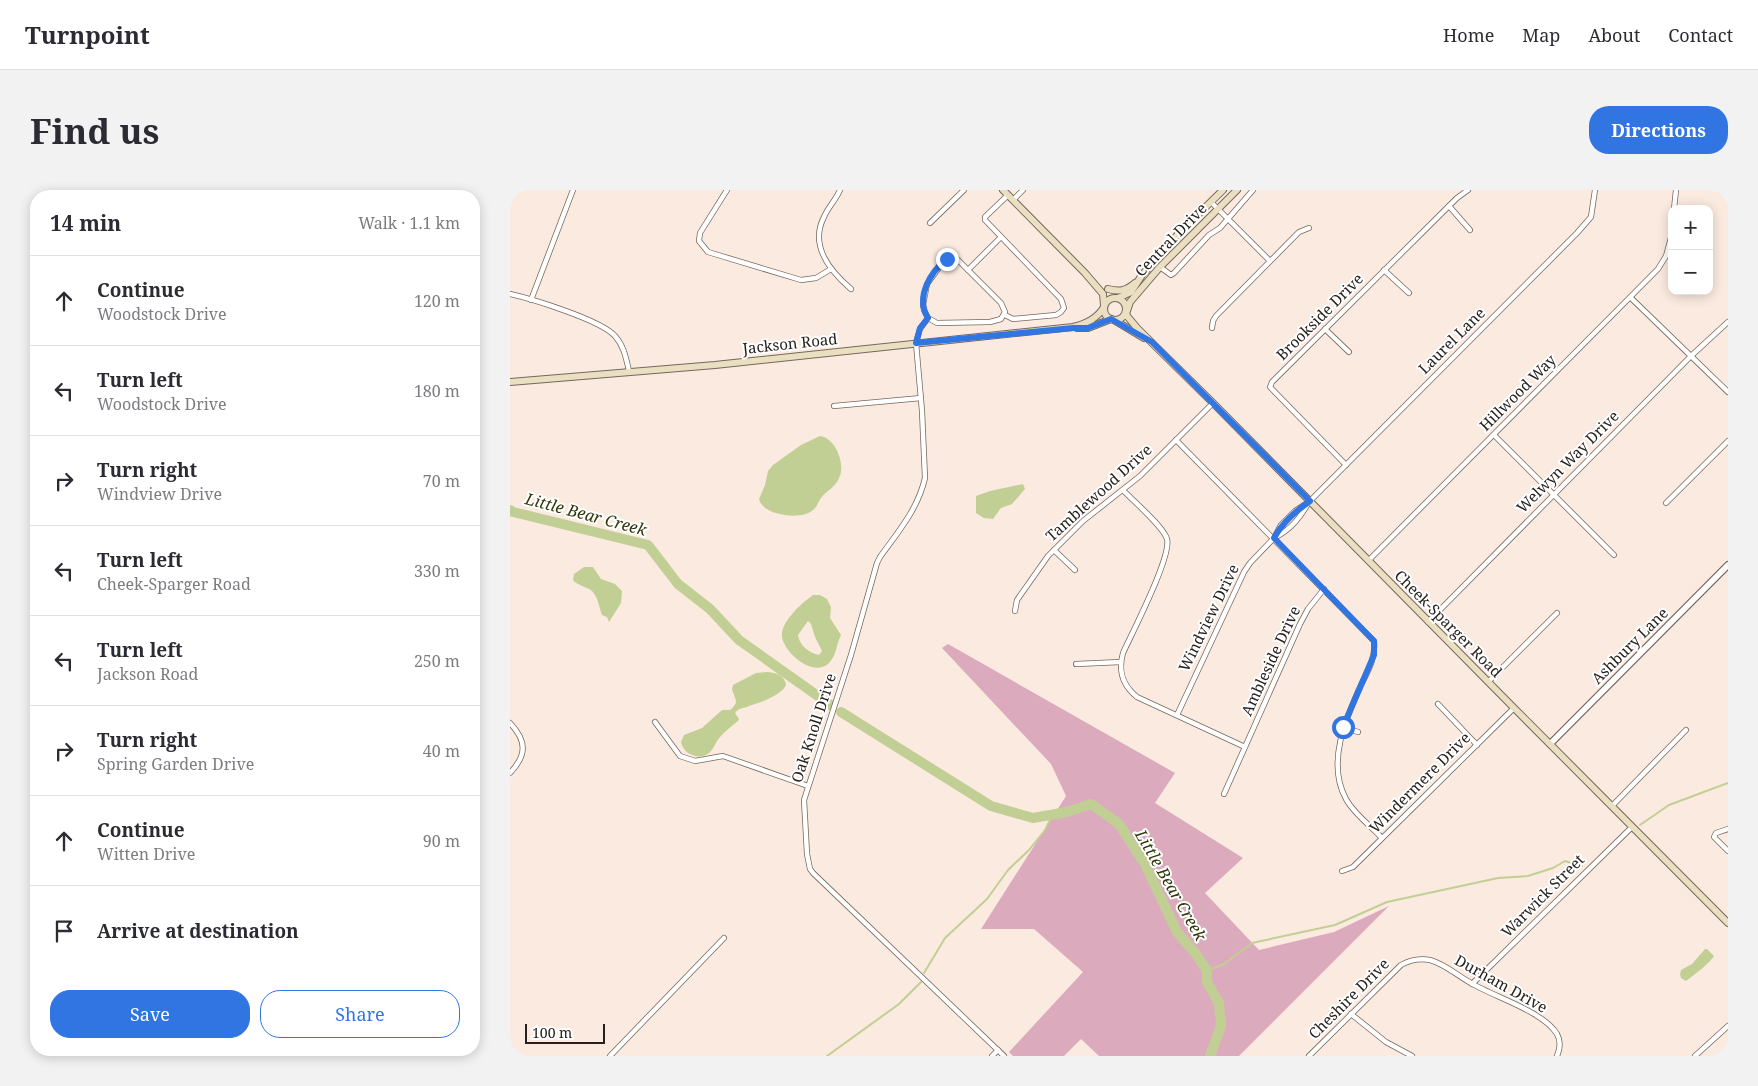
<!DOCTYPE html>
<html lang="en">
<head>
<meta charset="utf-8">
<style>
	:root { --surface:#fff; --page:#f2f2f3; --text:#2b2b33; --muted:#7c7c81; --line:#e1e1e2; --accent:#3175e2 }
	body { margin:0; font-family:"Noto Serif",serif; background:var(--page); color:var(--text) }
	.controls { position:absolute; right:15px; top:15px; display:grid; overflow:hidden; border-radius:10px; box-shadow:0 2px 12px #0003 }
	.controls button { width:45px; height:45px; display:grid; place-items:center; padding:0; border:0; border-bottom:1px solid var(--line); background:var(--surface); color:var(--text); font:25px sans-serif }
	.scale { position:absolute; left:15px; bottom:12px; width:80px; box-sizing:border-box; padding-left:5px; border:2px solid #27211d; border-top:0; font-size:14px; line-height:18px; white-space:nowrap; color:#27211d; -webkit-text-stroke:4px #fff; paint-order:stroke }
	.stop { position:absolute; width:15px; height:15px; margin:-11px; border:4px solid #3175e2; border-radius:50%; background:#fff }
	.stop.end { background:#3175e2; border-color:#fff; box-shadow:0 1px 5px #0008 }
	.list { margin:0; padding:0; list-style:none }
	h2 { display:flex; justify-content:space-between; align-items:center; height:65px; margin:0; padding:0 20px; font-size:21px }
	h2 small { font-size:16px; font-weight:400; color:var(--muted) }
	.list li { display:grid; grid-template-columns:32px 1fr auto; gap:15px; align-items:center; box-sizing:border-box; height:90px; padding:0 20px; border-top:1px solid var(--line) }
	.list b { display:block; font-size:19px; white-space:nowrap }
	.list p { margin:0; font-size:16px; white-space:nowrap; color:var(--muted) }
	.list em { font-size:16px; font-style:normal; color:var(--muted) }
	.actions { display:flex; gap:10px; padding:15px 20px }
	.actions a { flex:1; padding:11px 0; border:1px solid var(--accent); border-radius:20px; text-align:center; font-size:18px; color:var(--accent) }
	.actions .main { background:var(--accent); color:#fff }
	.icon { flex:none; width:28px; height:28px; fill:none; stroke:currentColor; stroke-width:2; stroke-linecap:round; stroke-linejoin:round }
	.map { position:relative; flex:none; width:1218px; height:866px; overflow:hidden; border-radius:20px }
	header { display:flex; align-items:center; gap:30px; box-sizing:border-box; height:70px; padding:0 25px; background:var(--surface); border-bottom:1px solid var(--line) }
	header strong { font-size:24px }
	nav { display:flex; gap:28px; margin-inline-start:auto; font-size:18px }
	.intro { display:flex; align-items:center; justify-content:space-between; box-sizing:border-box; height:120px; padding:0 30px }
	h1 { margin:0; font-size:35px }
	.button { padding:12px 22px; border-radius:20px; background:var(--accent); color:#fff; font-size:18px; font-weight:700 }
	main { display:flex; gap:30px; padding:0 30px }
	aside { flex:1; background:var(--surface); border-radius:20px; box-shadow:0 2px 12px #0003 }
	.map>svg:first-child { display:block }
	.green { fill:#dbabbd }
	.water { fill:#c2cf94; fill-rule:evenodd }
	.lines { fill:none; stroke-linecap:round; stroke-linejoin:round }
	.stream { stroke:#c2cf94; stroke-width:2 }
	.river { stroke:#c2cf94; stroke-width:10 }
	.minor-casing { stroke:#76675d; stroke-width:6 }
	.tertiary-casing { stroke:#76675d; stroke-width:8 }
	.secondary-casing { stroke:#76675d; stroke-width:8 }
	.minor { stroke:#fff; stroke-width:4.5 }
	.tertiary { stroke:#fff; stroke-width:5.5 }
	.secondary { stroke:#eadfc0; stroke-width:6 }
	.route { stroke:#3175e2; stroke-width:6 }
	.labels { text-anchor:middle; stroke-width:4; stroke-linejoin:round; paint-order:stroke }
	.street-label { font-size:15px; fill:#27211d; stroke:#fff }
	.water-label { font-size:16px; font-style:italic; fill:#2e3608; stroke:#fff }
</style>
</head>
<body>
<header>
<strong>Turnpoint</strong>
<nav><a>Home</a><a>Map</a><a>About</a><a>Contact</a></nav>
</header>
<div class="intro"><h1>Find us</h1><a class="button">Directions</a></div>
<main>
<aside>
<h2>14 min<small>Walk · 1.1 km</small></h2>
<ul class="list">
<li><svg class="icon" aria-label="ahead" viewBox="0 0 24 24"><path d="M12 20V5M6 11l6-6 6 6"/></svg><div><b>Continue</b><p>Woodstock Drive</p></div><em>120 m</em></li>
<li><svg class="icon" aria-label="left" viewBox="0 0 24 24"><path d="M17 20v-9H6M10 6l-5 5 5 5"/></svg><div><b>Turn left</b><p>Woodstock Drive</p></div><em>180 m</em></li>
<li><svg class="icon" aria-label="right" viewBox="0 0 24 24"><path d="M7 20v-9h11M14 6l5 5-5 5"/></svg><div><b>Turn right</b><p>Windview Drive</p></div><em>70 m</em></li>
<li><svg class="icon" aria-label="left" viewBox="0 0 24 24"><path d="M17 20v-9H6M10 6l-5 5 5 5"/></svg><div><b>Turn left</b><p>Cheek-Sparger Road</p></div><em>330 m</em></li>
<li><svg class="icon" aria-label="left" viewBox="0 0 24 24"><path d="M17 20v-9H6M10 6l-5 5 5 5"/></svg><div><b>Turn left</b><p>Jackson Road</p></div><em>250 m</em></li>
<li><svg class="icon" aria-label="right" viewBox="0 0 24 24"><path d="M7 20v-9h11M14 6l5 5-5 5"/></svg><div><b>Turn right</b><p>Spring Garden Drive</p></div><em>40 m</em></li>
<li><svg class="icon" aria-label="ahead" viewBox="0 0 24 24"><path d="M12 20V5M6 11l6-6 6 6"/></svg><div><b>Continue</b><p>Witten Drive</p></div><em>90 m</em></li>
<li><svg class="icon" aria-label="arrive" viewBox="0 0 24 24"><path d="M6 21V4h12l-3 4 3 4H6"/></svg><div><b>Arrive at destination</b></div></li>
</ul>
<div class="actions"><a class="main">Save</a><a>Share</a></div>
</aside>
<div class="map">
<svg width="1218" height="866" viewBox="0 0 1218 866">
	<rect width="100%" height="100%" fill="#fbeadf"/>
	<path class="green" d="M438,454L665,583L645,613L733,668L695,703L749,760L824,742L879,716L729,866H589L571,849L554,866H503L499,862L573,782L524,739H471L556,606L541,574L432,458Z"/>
	<g class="water">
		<path d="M310,246C326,248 336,275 329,288C324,299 317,300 311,308C308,312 307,317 303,320C294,328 276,326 266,323C258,321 251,316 249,309L255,295L258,281L263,275L291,255Z"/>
		<path d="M513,294L515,299L502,314L491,318L483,329L474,328L466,323V306L480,301Z"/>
		<path d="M74,377H83L91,389L105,394L112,401L111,413L99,432L97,427L92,425C89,417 88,407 82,401C76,396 68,396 63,390L64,384Z"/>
		<path d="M303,405H310L317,409L321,417L320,428L331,445C326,454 327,465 319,473C304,488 275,464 272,447C270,432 292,413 303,405ZM298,431L301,434L305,447L312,461L309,465C299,463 289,455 288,445Z"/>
		<path d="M256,482C265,482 275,485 276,495C272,505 249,513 239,516C232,519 230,517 225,523L229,529L228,531C222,536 215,541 210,547C206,551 204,559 199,563C189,571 173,564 171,552L174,545L192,538L212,520H220C230,512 225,510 222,499L223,495L246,483Z"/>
		<path d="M1195,759H1197L1204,766C1199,774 1184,785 1176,791L1171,788L1170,785L1171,780L1182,774Z"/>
	</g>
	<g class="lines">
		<g class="stream">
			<path d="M1130,635L1159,615L1218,593"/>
			<path d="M697,781L714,774L742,753L825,735L877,712L988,688L1018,686L1043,678L1055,671L1072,676"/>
			<path d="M414,783L435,748L477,709L498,680L519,660L535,640L543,624"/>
			<path d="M317,866L389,814L411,792"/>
		</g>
		<g class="river">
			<path d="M0,320L3,322L138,355L168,394L200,419L229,450L322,516"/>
			<path d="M331,522L481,616L523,628L557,622L581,614L609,634L636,676L667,742L686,764L697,781V792L709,813L711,836L700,866"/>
		</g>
		<defs>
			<g id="minor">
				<path d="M217,0L190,43L189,51L198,62L291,90L306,88L321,79"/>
				<path d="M330,0C326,10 318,17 314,27C299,56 320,81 341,99"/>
				<path d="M503,10L513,0"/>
				<path d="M701,12L760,71"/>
				<path d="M939,16L960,40"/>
				<path d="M1164,19L1166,0"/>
				<path d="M420,33L454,0"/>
				<path d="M440,68L447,69L491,113L495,122L491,129L480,132L427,133L418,128L414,120L413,115L417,94L434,71Z"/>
				<path d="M650,77L661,85L664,83L699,45L710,38L743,0"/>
				<path d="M458,80L491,47"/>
				<path d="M874,80L899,103"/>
				<path d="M0,104C22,109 91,130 105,146C114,156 116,168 119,181"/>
				<path d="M1121,108L1218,202"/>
				<path d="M21,110L63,0"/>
				<path d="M495,125L503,129L546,125L551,122L554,118L551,109L475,30V27L498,5"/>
				<path d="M418,128L410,139L406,153L412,221L415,288C408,319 388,342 370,367L367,373L341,465L294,610L297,664L300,679L303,683L494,866"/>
				<path d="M702,138L703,131L706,126L789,42L799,38"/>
				<path d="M815,139L839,162"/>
				<path d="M324,216L411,208"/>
				<path d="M984,245L1104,365"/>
				<path d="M666,250L864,451C866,467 858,481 851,495C836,528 816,573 836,609C844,624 861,636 872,648"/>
				<path d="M836,275L760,197L762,192L947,8L958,0"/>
				<path d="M613,300C623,311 653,336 657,349C662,366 622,443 613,463C608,481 612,495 627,507L735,557"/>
				<path d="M1156,313L1218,251"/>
				<path d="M766,347C781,339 790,328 799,312"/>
				<path d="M544,360L565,380"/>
				<path d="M858,371L1148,79L1156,66L1162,44"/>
				<path d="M505,421L507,410L538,366L573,331L630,286L703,213"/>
				<path d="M918,432L1181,166L1218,132"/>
				<path d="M566,474L611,472"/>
				<path d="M978,492L1047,423"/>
				<path d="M928,514L967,555"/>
				<path d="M667,525L734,382L740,373L764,348L771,335L785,321L800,311L1067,43L1081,27L1085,0"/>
				<path d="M145,532L170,566L185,571L213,566L298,596"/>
				<path d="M0,533C17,551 17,565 0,583"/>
				<path d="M833,537L848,542"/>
				<path d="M714,604L790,434L798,419L814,399"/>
				<path d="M1102,616L1176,540"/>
				<path d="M1218,639L1206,643L1204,647L1218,661"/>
				<path d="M832,681L843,677L1004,518"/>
				<path d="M962,794L1122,637"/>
				<path d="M841,824L876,852L902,866"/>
				<path d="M100,866L214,748"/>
				<path d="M482,866L488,860"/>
				<path d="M799,866L891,775C900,770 909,768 920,770C935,774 948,786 961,793C984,807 1033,821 1047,844C1051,851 1050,859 1047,866"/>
				<path d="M1185,866L1218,836"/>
			</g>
			<path id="tertiary" d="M1040,554L1218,375"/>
			<g id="secondary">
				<path d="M493,0L575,83L593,104L594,115"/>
				<path d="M598,99C609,102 616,101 625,93"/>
				<circle cx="605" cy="119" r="11"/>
				<path d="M608,108L621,102L632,85L670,42L713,0"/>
				<path d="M617,121L620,112L650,77L727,0"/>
				<path d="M616,122L617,126L628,139L703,213L1004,518L1218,733"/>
				<path d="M604,130L634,148"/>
				<path d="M567,138H578L601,129"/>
				<path d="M0,192L205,175L563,137C576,134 587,129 594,117"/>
			</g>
		</defs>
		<use href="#minor" class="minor-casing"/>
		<use href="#tertiary" class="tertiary-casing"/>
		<use href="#secondary" class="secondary-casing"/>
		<use href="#minor" class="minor"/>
		<use href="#tertiary" class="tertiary"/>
		<use href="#secondary" class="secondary"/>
	</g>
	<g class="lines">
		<path class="route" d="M437,69C420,82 405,108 418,128L410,138L406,153L563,138H578L601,129L642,152L800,311C785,322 773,332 764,348L864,451V465L833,537"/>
	</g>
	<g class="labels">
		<g class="street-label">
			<text transform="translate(661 50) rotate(-46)" y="5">Central Drive</text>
			<text transform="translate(810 127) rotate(-45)" y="5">Brookside Drive</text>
			<text transform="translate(942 151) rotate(-45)" y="5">Laurel Lane</text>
			<text transform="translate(280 154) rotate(-6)" y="5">Jackson Road</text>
			<text transform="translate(1008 203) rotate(-45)" y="5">Hillwood Way</text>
			<text transform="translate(1058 272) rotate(-45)" y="5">Welwyn Way Drive</text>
			<text transform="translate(589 303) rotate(-42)" y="5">Tamblewood Drive</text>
			<text transform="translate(699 428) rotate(-64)" y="5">Windview Drive</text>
			<text transform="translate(938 434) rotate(45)" y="5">Cheek-Sparger Road</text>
			<text transform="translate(1120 456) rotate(-45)" y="5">Ashbury Lane</text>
			<text transform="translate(761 471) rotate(-65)" y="5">Ambleside Drive</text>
			<text transform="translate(304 538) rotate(-72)" y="5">Oak Knoll Drive</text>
			<text transform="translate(910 593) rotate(-45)" y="5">Windermere Drive</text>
			<text transform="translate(1033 706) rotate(-45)" y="5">Warwick Street</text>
			<text transform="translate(991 794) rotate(29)" y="5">Durham Drive</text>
			<text transform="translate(839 809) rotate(-45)" y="5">Cheshire Drive</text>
		</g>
		<g class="water-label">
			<text transform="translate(76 324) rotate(15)" y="6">Little Bear Creek</text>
			<text transform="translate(661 695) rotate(60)" y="6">Little Bear Creek</text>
		</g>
	</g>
</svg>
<div class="controls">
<button>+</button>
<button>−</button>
</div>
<div class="scale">100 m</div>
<div class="stop" style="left:833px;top:537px"></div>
<div class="stop end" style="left:437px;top:69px"></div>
</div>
</main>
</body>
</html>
